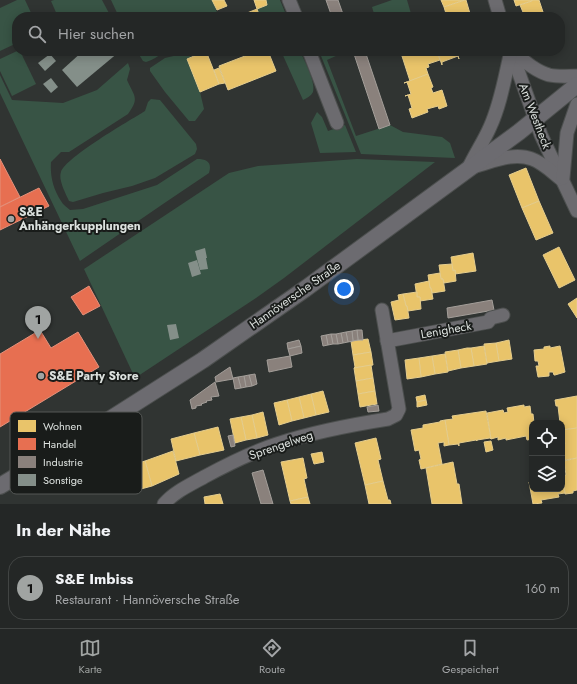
<!DOCTYPE html>
<html lang="de">
<head>
<meta charset="utf-8">
<style>
	:root { --surface:#242726; --page:#303332; --text:#f1f3f6; --muted:#a3a5a7; --line:#414443; --accent:#a0a4a2 }
	body { margin:0; font-family:Jost,sans-serif; background:var(--page); color:var(--text) }
	.controls { position:absolute; right:12px; bottom:12px; display:grid; overflow:hidden; border-radius:8px; box-shadow:0 2px 10px #0003 }
	.controls button { width:36px; height:36px; display:grid; place-items:center; padding:0; border:0; border-bottom:1px solid var(--line); background:var(--surface); color:var(--text); font:20px sans-serif }
	.you { position:absolute; left:344px; top:289px; width:14px; height:14px; margin:-10px; border:3px solid #fff; border-radius:50%; background:#1a73e8; box-shadow:0 0 0 6px #1a73e833 }
	.badge { display:grid; place-items:center; width:26px; height:26px; border-radius:50%; background:var(--accent); color:#111; font-size:13px; font-weight:700 }
	.pin { position:absolute; translate:-50% -33px; filter:drop-shadow(0 1px 2px #0008) }
	.pin::after { content:''; position:absolute; top:21px; width:14px; height:12px; background:inherit; clip-path:polygon(0 0,100% 0,50% 100%) }
	.list { margin:0; padding:0; list-style:none }
	h2 { display:flex; justify-content:space-between; align-items:center; height:52px; margin:0; padding:0 16px; font-size:17px }
	h2 small { font-size:13px; font-weight:400; color:var(--muted) }
	.list li { display:grid; grid-template-columns:26px 1fr auto; gap:12px; align-items:center; box-sizing:border-box; height:64px; margin:0 8px 8px; padding:0 8px; border:1px solid var(--line); border-radius:16px }
	.list b { display:block; font-size:15px; white-space:nowrap }
	.list p { margin:0; font-size:13px; white-space:nowrap; color:var(--muted) }
	.list em { font-size:13px; font-style:normal; color:var(--muted) }
	.icon { flex:none; width:22px; height:22px; fill:none; stroke:currentColor; stroke-width:2; stroke-linecap:round; stroke-linejoin:round }
	.map { position:relative; flex:none; width:577px; height:504px; overflow:hidden }
	.search { position:absolute; background:var(--surface); box-shadow:0 2px 10px #0003; left:12px; right:12px; top:12px; height:44px; display:flex; align-items:center; gap:10px; box-sizing:border-box; padding:0 14px; border-radius:16px; color:var(--muted); font-size:15px }
	.sheet { height:124px; background:var(--surface) }
	nav { display:flex; justify-content:space-around; align-items:center; box-sizing:border-box; height:56px; border-top:1px solid var(--line); background:var(--surface); font-size:11px; color:var(--muted) }
	nav a { display:grid; justify-items:center; gap:2px }
	nav .on { color:var(--accent) }
	.map>svg:first-child { display:block }
	.green { fill:#385445 }
	.homes { fill:#e9c46a; stroke:#e5cd8d }
	.shops { fill:#e76f51; stroke:#e4917b }
	.industry { fill:#8a817c; stroke:#a39e99 }
	.building { fill:#848f89 }
	.lines { fill:none; stroke-linecap:round; stroke-linejoin:round }
	.minor-casing { stroke:#4c4f4e; stroke-width:15 }
	.major-casing { stroke:#4c4f4e; stroke-width:18 }
	.minor { stroke:#6c6b6f; stroke-width:13 }
	.major { stroke:#6c6b70; stroke-width:16 }
	.poi-dot { fill:#a0a4a2; stroke:#191c1a; stroke-width:1.5 }
	.labels { text-anchor:middle; stroke-width:4; stroke-linejoin:round; paint-order:stroke }
	.street-label { font-size:12px; fill:#dce1de; stroke:#191c1a }
	.poi-label { font-size:12px; font-weight:bold; fill:#dce1de; stroke:#191c1a; text-anchor:start }
	.key { fill:#191c1a; stroke:#545755; stroke-width:1 }
	.key-label { font-size:11px; fill:#dce1de }
</style>
</head>
<body>
<div class="map">
<svg width="577" height="504" viewBox="0 0 577 504">
	<rect width="100%" height="100%" fill="#303432"/>
	<g class="green">
		<path d="M17,0H25L33,17H17V43L0,51V8Z"/>
		<path d="M54,0H102L111,17H58L51,1Z"/>
		<path d="M111,0H213L217,13L207,17H119Z"/>
		<path d="M266,0H280L287,17H260L257,9L267,5Z"/>
		<path d="M392,0H407L412,17H375L372,7Z"/>
		<path d="M17,51H20L36,84L12,96L0,71V59Z"/>
		<path d="M139,51H169C161,53 154,60 146,62L143,61L138,53Z"/>
		<path d="M281,51H300C304,60 316,82 313,92C311,96 307,98 303,100Z"/>
		<path d="M319,51H337L338,55L327,60L356,136L390,125L403,132L442,137L450,143L455,158L361,154Z"/>
		<path d="M182,54L190,55L191,57L187,59L200,92L204,109L195,121H189L165,92L150,71V68L165,58Z"/>
		<path d="M128,63L130,69L127,80C134,96 140,98 128,114L69,152H61L51,162C50,176 53,189 61,201C63,205 67,207 70,210L83,209L157,185L197,159C208,159 212,163 209,173L163,204L80,261L0,93V75L12,100L63,103L97,90Z"/>
		<path d="M151,99L160,100L196,144L197,149L195,154L155,178L132,186L103,193L73,202L69,201C66,194 58,180 61,172C66,157 129,121 145,111L148,102Z"/>
		<path d="M317,112L322,117L328,131L345,125L356,152L320,153L311,123Z"/>
		<path d="M357,159L435,162L284,278L256,298L135,378L84,269L229,173L258,166Z"/>
	</g>
	<g class="homes">
		<path d="M212,0H224L227,6L217,10Z"/>
		<path d="M254,0H266L267,5L257,9Z"/>
		<path d="M441,0H465L444,7Z"/>
		<path d="M465,0H466L471,17H447L444,7Z"/>
		<path d="M514,0H532V1L516,6Z"/>
		<path d="M532,0H539L543,12L530,17H525L520,5L532,1Z"/>
		<path d="M257,9L260,17H242V15Z"/>
		<path d="M206,51L219,84L200,92L187,59Z"/>
		<path d="M258,51H268L276,71L228,90L219,66Z"/>
		<path d="M406,51H437L440,60L428,64L429,67L426,68L428,74L410,81L401,53L398,54Z"/>
		<path d="M437,51H456L459,59L458,56L442,62V65Z"/>
		<path d="M219,68L225,83L219,84L214,70Z"/>
		<path d="M428,74L433,87L431,88L433,93L442,90L447,106L439,109L438,106L427,109L428,112L412,118L409,109L412,108L408,95L405,96L411,94L407,82L404,83Z"/>
		<path d="M526,168L539,201L522,208L509,175Z"/>
		<path d="M539,201L553,233L536,240L522,208Z"/>
		<path d="M559,247L575,280L559,288L543,255Z"/>
		<path d="M473,253L476,271L455,274V270L453,271L451,257Z"/>
		<path d="M452,264L453,271L455,270L456,281L444,283L443,279H441L439,265Z"/>
		<path d="M440,273L441,279H443L445,291L432,293L431,288H430L428,275Z"/>
		<path d="M429,281L430,288H431L433,299L420,301V297H417L415,284Z"/>
		<path d="M417,292V297H420L421,309L408,311L407,306H406L403,294Z"/>
		<path d="M403,294L406,306H407L409,318L395,320L391,302L399,300L398,295Z"/>
		<path d="M577,298V318L568,304Z"/>
		<path d="M368,339L371,352L353,355L351,341Z"/>
		<path d="M509,340L512,359L499,361L496,343Z"/>
		<path d="M496,343L499,361L487,363L484,344Z"/>
		<path d="M484,346L487,364L474,366L471,348Z"/>
		<path d="M550,346V348L560,346L565,372L555,375H554L553,372H549V376L538,377L536,366H539L538,361H535L534,350L544,349V347Z"/>
		<path d="M467,348H471L474,366L461,368L458,350Z"/>
		<path d="M458,350L461,368L448,371L445,352Z"/>
		<path d="M371,352L373,365L354,368L355,367L353,355Z"/>
		<path d="M445,354L448,372L435,374L432,356Z"/>
		<path d="M432,356L435,374L421,377L419,358Z"/>
		<path d="M419,358L421,377L407,379L405,360Z"/>
		<path d="M371,365L373,378L356,381L354,368Z"/>
		<path d="M373,378L375,391L358,394L356,381Z"/>
		<path d="M323,391L329,412L316,415L311,394Z"/>
		<path d="M375,391L377,404L360,407L358,394Z"/>
		<path d="M311,394L316,415L304,418L299,397Z"/>
		<path d="M425,395L426,400L417,402L416,397Z"/>
		<path d="M577,396V428L562,430V423H560L558,406H556L555,400Z"/>
		<path d="M299,397L304,418L292,421L287,400Z"/>
		<path d="M287,400L292,421L279,425L274,403Z"/>
		<path d="M426,400L427,405L417,407V402Z"/>
		<path d="M524,405V407L530,406L531,414H533L534,423H532V439L527,440L526,436L506,440V438L498,440V437L491,439L487,413L503,410L504,413L508,412L507,408Z"/>
		<path d="M486,411L491,439L490,438L477,440V441L476,440L459,443V446L458,444L449,445L445,420L453,419L452,416Z"/>
		<path d="M263,412L268,435L257,438L252,415Z"/>
		<path d="M252,415L257,438L246,440L241,417Z"/>
		<path d="M241,417L246,440L235,443L230,419Z"/>
		<path d="M445,420L449,445L444,446V442L438,443L442,464L421,469L419,460L421,459L419,450L415,451L411,430L423,428V425L440,422V421Z"/>
		<path d="M218,427L224,450L200,455L194,433Z"/>
		<path d="M577,428V458L565,460L563,445L565,444L563,436H562V430Z"/>
		<path d="M194,433L200,455L176,461L171,439Z"/>
		<path d="M376,438L381,459L378,460L383,481L365,485L355,443Z"/>
		<path d="M491,441L493,450L486,452L484,442Z"/>
		<path d="M173,451L179,474L152,486L145,461Z"/>
		<path d="M322,452L324,462L314,464L311,454Z"/>
		<path d="M303,458L307,478L304,479L308,497L290,501L281,462Z"/>
		<path d="M577,458V490L573,491V493L565,494L562,475H566L564,461Z"/>
		<path d="M145,461L152,486L126,493L119,469Z"/>
		<path d="M453,462L457,484H459L462,504H432L426,468Z"/>
		<path d="M562,473L565,493L558,494L559,497L541,500L542,503L533,504L529,482L531,481L530,476L532,475V489H562Z"/>
		<path d="M383,481L388,500H390L391,504H369L365,485Z"/>
		<path d="M220,494L223,504H205L204,497Z"/>
		<path d="M308,497L310,504H291L290,501Z"/>
	</g>
	<g class="shops">
		<path d="M0,159L20,197L0,207Z"/>
		<path d="M39,188L49,206L0,230V207Z"/>
		<path d="M89,286L100,306L83,315L71,297Z"/>
		<path d="M40,330L51,348L78,332L99,367L0,427V354Z"/>
	</g>
	<g class="industry">
		<path d="M326,0H338L344,17H332Z"/>
		<path d="M353,51H365L390,125L379,129Z"/>
		<path d="M492,300L494,310L448,318L447,308Z"/>
		<path d="M357,330H362L363,340H358Z"/>
		<path d="M357,330L358,340L353,341L352,331Z"/>
		<path d="M352,331L353,341L348,342L346,332Z"/>
		<path d="M346,332L348,342L343,343L341,333Z"/>
		<path d="M341,333L343,343L338,344L336,334Z"/>
		<path d="M331,334H336L338,344H333Z"/>
		<path d="M331,334L333,344L328,345L326,335Z"/>
		<path d="M326,335L328,345L323,346L321,336Z"/>
		<path d="M299,340L301,346L288,349L287,343Z"/>
		<path d="M301,346L302,353L290,356L288,349Z"/>
		<path d="M290,356L292,367L269,372L267,360Z"/>
		<path d="M230,367L233,379L216,382L215,377Z"/>
		<path d="M255,374L257,384L252,386L249,375Z"/>
		<path d="M249,375L252,386L246,387L244,376Z"/>
		<path d="M244,376L246,387L241,388L238,377Z"/>
		<path d="M238,377L241,388L235,389L233,378Z"/>
		<path d="M215,382L219,396L211,397L212,400L206,401L207,402L201,404L202,405L196,406V408L192,409L190,400Z"/>
		<path d="M378,405L379,411L368,412L367,407Z"/>
		<path d="M233,435L235,446L231,447L228,436Z"/>
		<path d="M263,470L273,504H261L252,473Z"/>
	</g>
	<g class="building">
		<path d="M83,51H117L119,52L77,87L62,70Z"/>
		<path d="M50,54L56,61L45,71L38,63Z"/>
		<path d="M51,78L58,87L51,93L43,84Z"/>
		<path d="M205,248L207,258H206L208,269L200,270L195,251Z"/>
		<path d="M197,260L201,274L192,277L188,263Z"/>
		<path d="M176,324L179,338L170,340L167,325Z"/>
	</g>
	<g class="lines">
		<defs>
			<g id="minor">
				<path d="M289,0L296,17"/>
				<path d="M495,0L500,17"/>
				<path d="M309,51L337,123"/>
				<path d="M511,51L541,135L577,211"/>
				<path d="M512,51C523,60 535,71 549,75C558,77 568,76 577,76"/>
				<path d="M476,166C494,161 514,152 532,159C543,163 552,172 561,179"/>
				<path d="M468,169C475,154 484,141 490,127C501,103 505,76 511,51"/>
				<path d="M563,178L567,133L577,104"/>
				<path d="M387,341L488,322L491,318L503,315"/>
				<path d="M164,504C174,492 190,485 204,477C228,464 252,452 277,444C313,432 350,425 388,419L396,415L399,409L398,403L382,310"/>
			</g>
			<path id="major" d="M0,486L90,432L203,360L305,289L519,132L577,85"/>
		</defs>
		<use href="#minor" class="minor-casing"/>
		<use href="#major" class="major-casing"/>
		<use href="#minor" class="minor"/>
		<use href="#major" class="major"/>
	</g>
	<g class="poi-dot">
		<circle cx="11" cy="219" r="4"/>
		<circle cx="41" cy="376" r="4"/>
	</g>
	<g class="labels">
		<g class="street-label">
			<text transform="translate(535 116) rotate(69)" y="4">Am Westheck</text>
			<text transform="translate(295 295) rotate(-35)" y="4">Hannöversche Straße</text>
			<text transform="translate(446 330) rotate(-10)" y="4">Lenigheck</text>
			<text transform="translate(281 445) rotate(-19)" y="4">Sprengelweg</text>
		</g>
		<g class="poi-label">
			<text x="19" y="216">S&amp;E<tspan x="19" dy="14">Anhängerkupplungen</tspan></text>
			<text x="49" y="380">S&amp;E Party Store</text>
		</g>
	</g>
	<rect x="10" y="412" width="132" height="82" rx="6" class="key"/>
	<rect x="18" y="420" width="18" height="12" fill="#e9c46a"/>
	<rect x="18" y="438" width="18" height="12" fill="#e76f51"/>
	<rect x="18" y="456" width="18" height="12" fill="#8a817c"/>
	<rect x="18" y="474" width="18" height="12" fill="#848f89"/>
	<g class="key-label">
		<text x="43" y="430">Wohnen</text>
		<text x="43" y="448">Handel</text>
		<text x="43" y="466">Industrie</text>
		<text x="43" y="484">Sonstige</text>
	</g>
</svg>
<div class="controls">
<button><svg class="icon" aria-label="locate" viewBox="0 0 24 24"><circle cx="12" cy="12" r="6"/><path d="M12 2v4M12 18v4M2 12h4M18 12h4"/></svg></button>
<button><svg class="icon" aria-label="layers" viewBox="0 0 24 24"><path d="M12 4l9 5-9 5-9-5zM3 14l9 5 9-5"/></svg></button>
</div>
<div class="you"></div>
<div class="pin badge" style="left:38px;top:339px">1</div>
<div class="search"><svg class="icon" aria-label="search" viewBox="0 0 24 24"><circle cx="10" cy="10" r="6"/><path d="M15 15l6 6"/></svg>Hier suchen</div>
</div>
<section class="sheet">
<h2>In der Nähe<small></small></h2>
<ul class="list">
<li><span class="badge">1</span><div><b>S&amp;E Imbiss</b><p>Restaurant · Hannöversche Straße</p></div><em>160 m</em></li>
</ul>
</section>
<nav>
<a class="on"><svg class="icon" aria-label="map" viewBox="0 0 24 24"><path d="M3 6l6-2 6 2 6-2v14l-6 2-6-2-6 2zM9 4v14M15 6v14"/></svg>Karte</a>
<a><svg class="icon" aria-label="directions" viewBox="0 0 24 24"><path d="M12 3l9 9-9 9-9-9zM9 14v-3h6M13 9l2 2-2 2"/></svg>Route</a>
<a><svg class="icon" aria-label="saved" viewBox="0 0 24 24"><path d="M7 4h10v16l-5-4-5 4z"/></svg>Gespeichert</a>
</nav>
</body>
</html>
